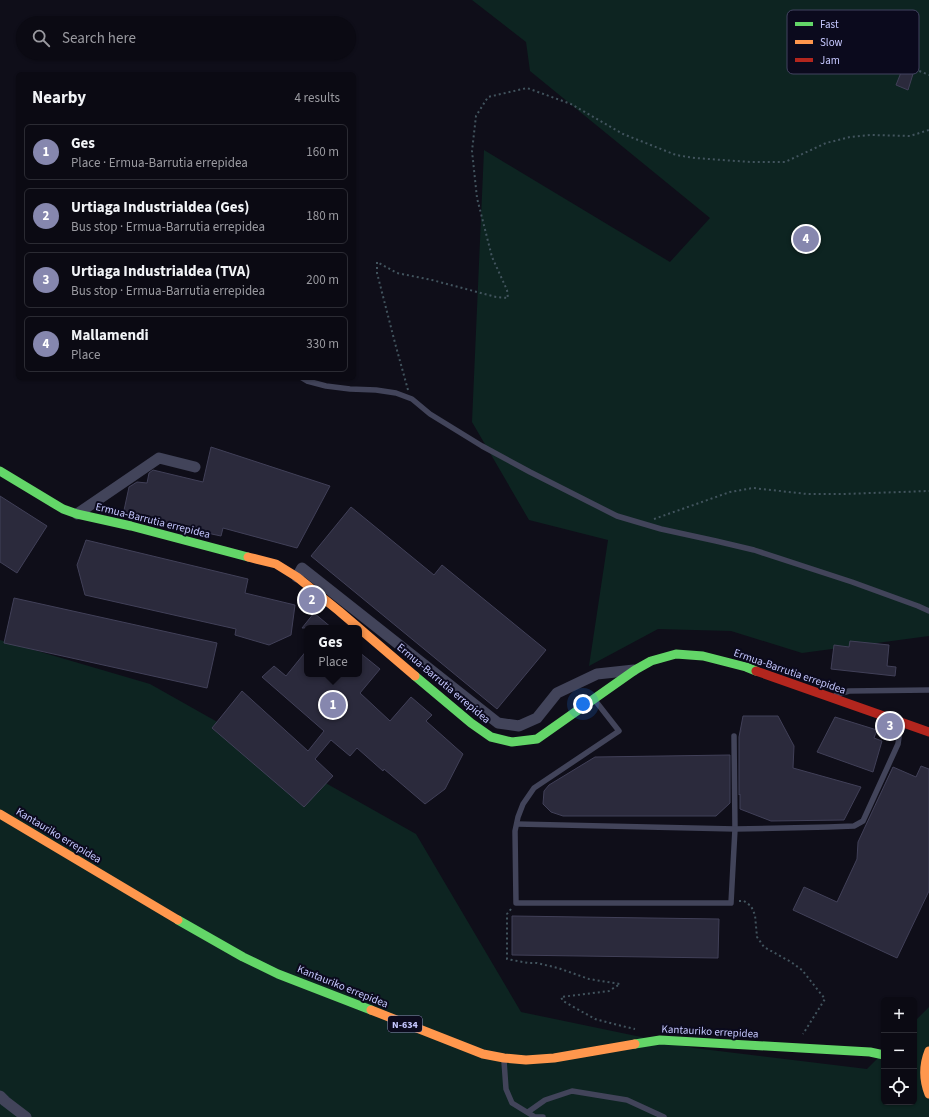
<!DOCTYPE html>
<html lang="en">
<head>
<meta charset="utf-8">
<style>
	:root { --surface:#0b0a13; --page:#14131c; --text:#f1f3f6; --muted:#9a9aa0; --line:#2b2b33; --accent:#8687ae }
	body { margin:0; font-family:"Source Sans 3",sans-serif; background:var(--page); color:var(--text) }
	.controls { position:absolute; right:12px; bottom:12px; display:grid; overflow:hidden; border-radius:6px; box-shadow:0 1px 3px #0004 }
	.controls button { width:36px; height:36px; display:grid; place-items:center; padding:0; border:0; border-bottom:1px solid var(--line); background:var(--surface); color:var(--text); font:20px sans-serif }
	.you { position:absolute; left:583px; top:704px; width:14px; height:14px; margin:-10px; border:3px solid #fff; border-radius:50%; background:#1a73e8; box-shadow:0 0 0 6px #1a73e833 }
	.badge { display:grid; place-items:center; width:26px; height:26px; border-radius:50%; background:var(--accent); color:#fff; font-size:13px; font-weight:700 }
	.pin { position:absolute; translate:-50% -50%; border:2px solid #fff; box-shadow:0 1px 4px #0006 }
	.popup { position:absolute; left:304px; top:625px; width:58px; height:52px; box-sizing:border-box; display:grid; place-content:center; border-radius:6px; background:var(--surface); filter:drop-shadow(0 1px 3px #0005); font-size:13px; white-space:nowrap; color:var(--muted) }
	.popup b { font-size:15px; color:var(--text) }
	.popup::after { content:''; position:absolute; left:50%; top:100%; margin-left:-8px; border:8px solid transparent; border-top-color:var(--surface) }
	.list { margin:0; padding:0; list-style:none }
	h2 { display:flex; justify-content:space-between; align-items:center; height:52px; margin:0; padding:0 16px; font-size:17px }
	h2 small { font-size:13px; font-weight:400; color:var(--muted) }
	.list li { display:grid; grid-template-columns:26px 1fr auto; gap:12px; align-items:center; box-sizing:border-box; height:56px; margin:0 8px 8px; padding:0 8px; border:1px solid var(--line); border-radius:6px }
	.list b { display:block; font-size:15px; white-space:nowrap }
	.list p { margin:0; font-size:13px; white-space:nowrap; color:var(--muted) }
	.list em { font-size:13px; font-style:normal; color:var(--muted) }
	.icon { flex:none; width:22px; height:22px; fill:none; stroke:currentColor; stroke-width:2; stroke-linecap:round; stroke-linejoin:round }
	.map { position:relative; flex:none; width:929px; height:1117px; overflow:hidden }
	.search { position:absolute; background:var(--surface); box-shadow:0 1px 3px #0004; left:16px; top:16px; width:340px; height:44px; display:flex; align-items:center; gap:10px; box-sizing:border-box; padding:0 14px; border-radius:22px; color:var(--muted); font-size:15px }
	.panel { position:absolute; background:var(--surface); box-shadow:0 1px 3px #0004; left:16px; top:72px; width:340px; height:308px; border-radius:6px }
	.map>svg:first-child { display:block }
	.green { fill:#0d2421 }
	.building { fill:#2b2a3c; stroke:#414058 }
	.lines { fill:none; stroke-linecap:round; stroke-linejoin:round }
	.path { stroke:#42545e; stroke-width:2; stroke-dasharray:2 3; stroke-linecap:butt }
	.lane { stroke:#42445a; stroke-width:5.5 }
	.street { stroke:#42445a; stroke-width:11 }
	.fast { stroke:#63d668; stroke-width:9 }
	.slow { stroke:#ff974d; stroke-width:9 }
	.jam { stroke:#b3261e; stroke-width:9 }
	.labels { text-anchor:middle; stroke-width:4; stroke-linejoin:round; paint-order:stroke }
	.shield { fill:#0b0a1d; stroke:#8e8fbb; stroke-width:1 }
	.shield-label { font-size:10px; font-weight:bold; fill:#c6c8ff }
	.street-label { font-size:11px; fill:#c6c8ff; stroke:#0b0a1d }
	.key { fill:#0b0a1d; stroke:#434361; stroke-width:1 }
	.key-label { font-size:11px; fill:#c6c8ff }
</style>
</head>
<body>
<div class="map">
<svg width="929" height="1117" viewBox="0 0 929 1117">
	<rect width="100%" height="100%" fill="#0f0e19"/>
	<g class="green">
		<path d="M472,0H929V636L802,653L731,631L658,629L589,666L608,540L529,520L472,422L484,150L670,262L710,218L530,71L526,42Z"/>
		<path d="M0,640L150,684L416,834L521,1012L694,1048L867,1069L884,1052V1102H914V1022L929,1007V1117H0Z"/>
	</g>
	<g class="building">
		<path d="M902,70L913,74L908,90L896,85Z"/>
		<path d="M211,447L330,486L297,548L223,528L221,536L123,515L129,487L137,482L147,483L149,473L153,470L203,482Z"/>
		<path d="M0,496L47,526L17,573L0,562Z"/>
		<path d="M351,507L434,575L442,565L546,650L497,709L311,556Z"/>
		<path d="M86,540L248,579L245,593L295,605L291,635L269,645L235,635L236,629L85,595L77,565Z"/>
		<path d="M14,598L217,643L207,688L4,643Z"/>
		<path d="M314,613L332,628H302Z"/>
		<path d="M850,641L889,645L887,666L896,667L895,676L831,669L834,645L849,647Z"/>
		<path d="M307,650V674H359V652L380,669L360,693L390,721L411,697L432,715L426,721L463,754L445,789L425,804L384,769L383,771L357,748L350,756L331,740L315,759L333,776L304,807L212,728L242,691L308,751L324,731L262,677L274,666L286,676Z"/>
		<path d="M743,716H778L794,746L793,768L861,787L844,820L771,821L740,809V794L739,795V737Z"/>
		<path d="M835,717L877,730L874,738L882,741L873,772L817,752Z"/>
		<path d="M730,755V803L716,816H563L551,812L543,804L544,791L549,785L595,757Z"/>
		<path d="M921,766L929,769V891L897,958L793,910L804,887L837,902L857,859L858,842L893,767L916,777Z"/>
		<path d="M512,916L719,919L718,958L512,955Z"/>
	</g>
	<g class="lines">
		<g class="path">
			<path d="M798,25L827,37L854,50L900,63L929,75"/>
			<path d="M408,390L395,343L377,273V262L397,273L432,280L496,297L508,298L507,290L492,257L477,198L472,151L476,116L488,97L527,88L571,104L623,134L676,155L695,158L750,162H785L826,143L850,137L871,135L910,136L929,130"/>
			<path d="M654,519L730,492L753,488L807,494H843L929,491"/>
			<path d="M739,901H744L751,906L755,915L757,937L764,947L791,962L802,970L825,999L803,1034"/>
			<path d="M511,909L507,914V959L528,963H537L558,968L589,979L620,984L609,991L561,997L563,1001L595,1019L622,1026L635,1029"/>
		</g>
		<g class="lane">
			<path d="M302,378L307,381L326,386L350,389L376,390L396,393L412,399L430,414L482,446L530,472L617,516L661,529L716,541L754,550L852,582L918,606L929,611"/>
			<path d="M836,695L849,691L929,690"/>
			<path d="M594,699L619,731L534,788L523,804L518,817L515,831L516,903H731L735,829L734,736"/>
			<path d="M517,824L735,829L828,827L854,826L863,821L898,744L901,723"/>
			<path d="M504,1061L506,1089L512,1103L535,1117H543"/>
			<path d="M528,1112L545,1100L572,1091L627,1100L664,1117"/>
		</g>
		<g class="street">
			<path d="M77,514L159,458L195,467"/>
			<path d="M297,577L302,568L498,723L519,726L537,718L557,693L597,674L634,670"/>
			<path d="M0,1096L5,1101L26,1117"/>
		</g>
		<g class="fast">
			<path d="M0,471L63,509L77,514L131,526L248,557"/>
			<path d="M415,676L471,723L491,737L512,742L537,739L635,670L651,661L676,654L703,656L746,667L756,671"/>
			<path d="M178,920L243,957L278,974L371,1010"/>
			<path d="M635,1044L660,1040L870,1052L884,1055"/>
		</g>
		<g class="slow">
			<path d="M248,557L276,564L297,577L339,611L415,676"/>
			<path d="M0,814L178,920"/>
			<path d="M371,1010L483,1054L504,1058L526,1060L554,1058L635,1044"/>
			<path d="M929,1051C923,1066 923,1079 929,1094"/>
		</g>
		<path class="jam" d="M756,671L929,732"/>
	</g>
	<g class="labels">
		<rect class="shield" x="388" y="1016" width="34" height="16" rx="3"/>
		<g class="shield-label">
			<text x="405" y="1028">N-634</text>
		</g>
		<g class="street-label">
			<text transform="translate(153 520) rotate(14)" y="4">Ermua-Barrutia errepidea</text>
			<text transform="translate(790 671) rotate(19)" y="4">Ermua-Barrutia errepidea</text>
			<text transform="translate(444 683) rotate(40)" y="4">Ermua-Barrutia errepidea</text>
			<text transform="translate(59 835) rotate(31)" y="4">Kantauriko errepidea</text>
			<text transform="translate(343 986) rotate(22)" y="4">Kantauriko errepidea</text>
			<text transform="translate(710 1031) rotate(3)" y="4">Kantauriko errepidea</text>
		</g>
	</g>
	<rect x="787" y="10" width="132" height="64" rx="6" class="key"/>
	<rect x="795" y="22" width="18" height="4" fill="#63d668"/>
	<rect x="795" y="40" width="18" height="4" fill="#ff974d"/>
	<rect x="795" y="58" width="18" height="4" fill="#b3261e"/>
	<g class="key-label">
		<text x="820" y="28">Fast</text>
		<text x="820" y="46">Slow</text>
		<text x="820" y="64">Jam</text>
	</g>
</svg>
<div class="controls">
<button>+</button>
<button>−</button>
<button><svg class="icon" aria-label="locate" viewBox="0 0 24 24"><circle cx="12" cy="12" r="6"/><path d="M12 2v4M12 18v4M2 12h4M18 12h4"/></svg></button>
</div>
<div class="you"></div>
<div class="pin badge" style="left:333px;top:705px">1</div>
<div class="popup"><b>Ges</b>Place</div>
<div class="pin badge" style="left:312px;top:600px">2</div>
<div class="pin badge" style="left:890px;top:726px">3</div>
<div class="pin badge" style="left:806px;top:239px">4</div>
<div class="search"><svg class="icon" aria-label="search" viewBox="0 0 24 24"><circle cx="10" cy="10" r="6"/><path d="M15 15l6 6"/></svg>Search here</div>
<section class="panel">
<h2>Nearby<small>4 results</small></h2>
<ul class="list">
<li><span class="badge">1</span><div><b>Ges</b><p>Place · Ermua-Barrutia errepidea</p></div><em>160 m</em></li>
<li><span class="badge">2</span><div><b>Urtiaga Industrialdea (Ges)</b><p>Bus stop · Ermua-Barrutia errepidea</p></div><em>180 m</em></li>
<li><span class="badge">3</span><div><b>Urtiaga Industrialdea (TVA)</b><p>Bus stop · Ermua-Barrutia errepidea</p></div><em>200 m</em></li>
<li><span class="badge">4</span><div><b>Mallamendi</b><p>Place</p></div><em>330 m</em></li>
</ul>
</section>
</div>
</body>
</html>
